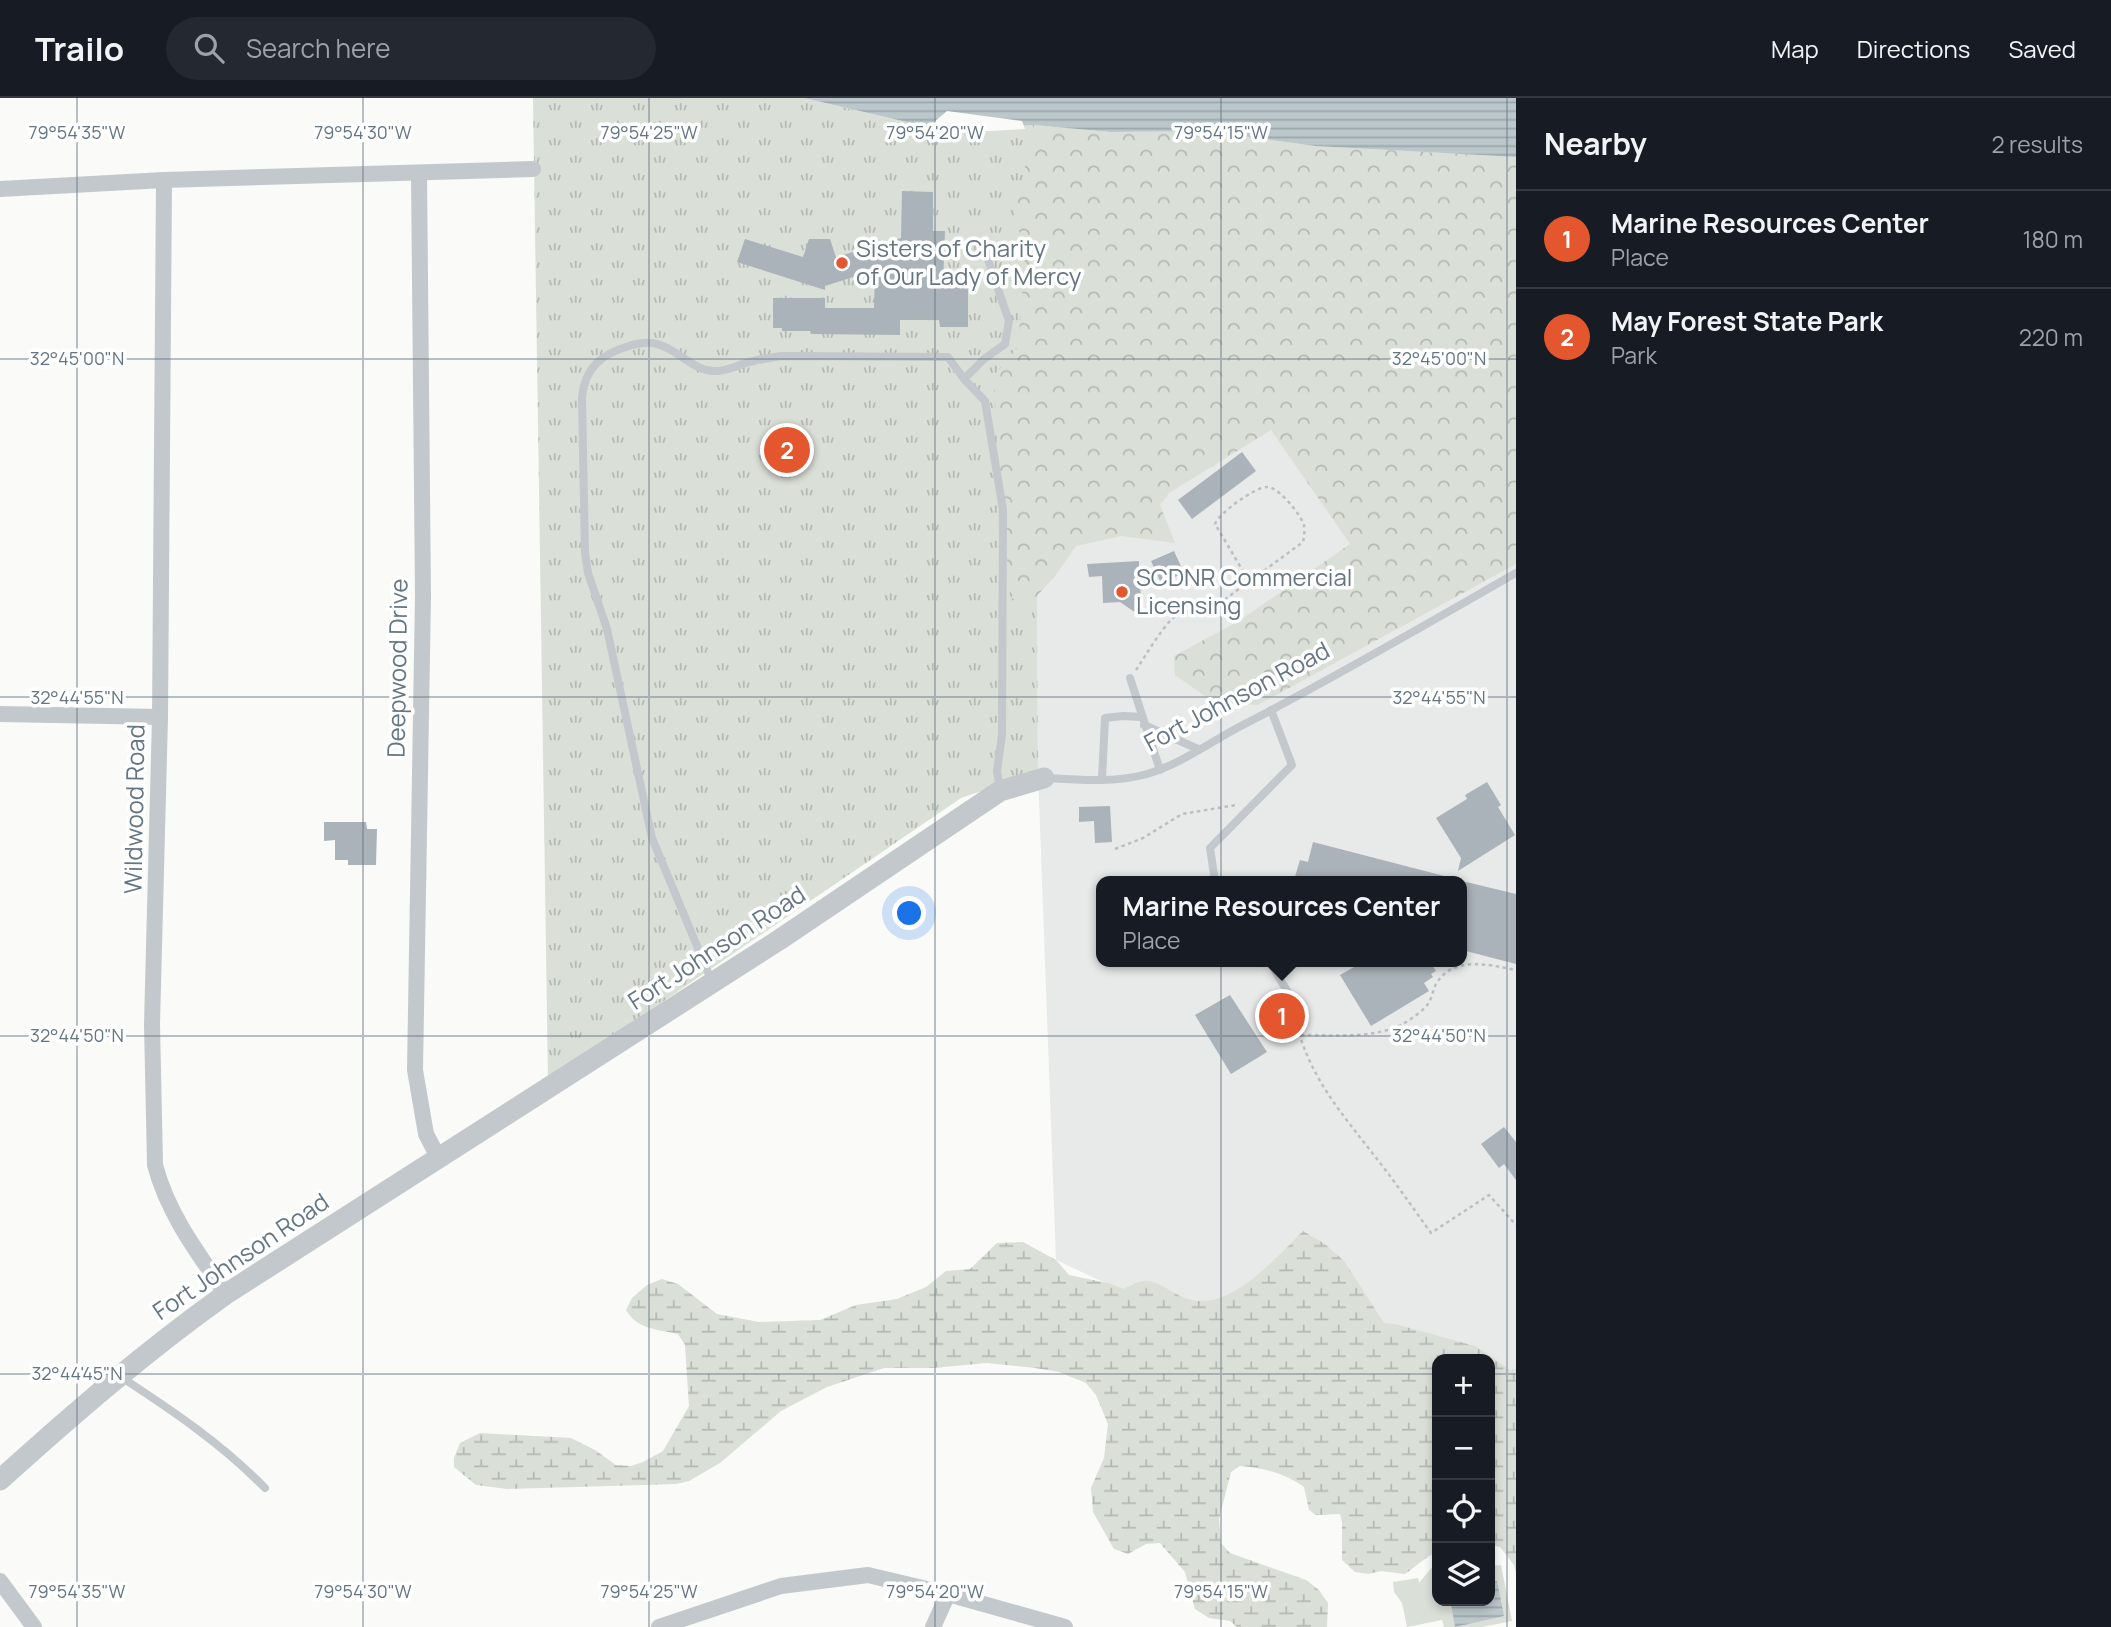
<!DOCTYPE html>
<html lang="en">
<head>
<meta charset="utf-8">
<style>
	:root { --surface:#171b24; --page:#242831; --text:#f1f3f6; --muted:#9ea1a6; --line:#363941; --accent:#e4572e }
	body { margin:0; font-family:Manrope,sans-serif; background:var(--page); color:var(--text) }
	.controls { position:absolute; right:21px; bottom:21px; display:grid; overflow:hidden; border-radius:14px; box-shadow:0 4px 10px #0003 }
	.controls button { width:63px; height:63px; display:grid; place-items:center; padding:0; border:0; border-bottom:2px solid var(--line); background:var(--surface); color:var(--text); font:35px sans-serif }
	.you { position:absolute; left:910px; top:816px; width:24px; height:24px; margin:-18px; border:5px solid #fff; border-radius:50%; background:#1a73e8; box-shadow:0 0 0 10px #1a73e833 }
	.badge { display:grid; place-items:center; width:46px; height:46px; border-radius:50%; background:var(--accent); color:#fff; font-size:23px; font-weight:700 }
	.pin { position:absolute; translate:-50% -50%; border:4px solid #fff; box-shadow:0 2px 7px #0006 }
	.popup { position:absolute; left:1096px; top:778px; width:371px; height:91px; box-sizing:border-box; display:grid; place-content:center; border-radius:14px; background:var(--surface); filter:drop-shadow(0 2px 5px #0005); font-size:23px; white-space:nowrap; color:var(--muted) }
	.popup b { font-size:26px; color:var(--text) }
	.popup::after { content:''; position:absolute; left:50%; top:100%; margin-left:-14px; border:14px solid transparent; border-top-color:var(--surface) }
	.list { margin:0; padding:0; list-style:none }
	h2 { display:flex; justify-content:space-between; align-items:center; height:91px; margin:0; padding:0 28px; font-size:30px }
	h2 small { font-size:23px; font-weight:400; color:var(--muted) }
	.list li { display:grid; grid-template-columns:46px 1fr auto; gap:21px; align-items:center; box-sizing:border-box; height:98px; padding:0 28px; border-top:2px solid var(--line) }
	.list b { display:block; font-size:26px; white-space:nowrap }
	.list p { margin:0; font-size:23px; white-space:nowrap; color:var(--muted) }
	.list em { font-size:23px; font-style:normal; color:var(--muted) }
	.icon { flex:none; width:38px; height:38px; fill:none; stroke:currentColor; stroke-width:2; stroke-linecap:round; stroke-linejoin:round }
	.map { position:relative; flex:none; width:1516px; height:1529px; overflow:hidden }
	header { display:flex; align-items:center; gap:42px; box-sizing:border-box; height:98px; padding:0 35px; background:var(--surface); border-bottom:2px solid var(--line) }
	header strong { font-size:33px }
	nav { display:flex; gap:38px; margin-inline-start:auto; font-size:24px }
	.search { width:490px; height:63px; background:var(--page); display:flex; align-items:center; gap:18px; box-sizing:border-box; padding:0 24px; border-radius:38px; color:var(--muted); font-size:26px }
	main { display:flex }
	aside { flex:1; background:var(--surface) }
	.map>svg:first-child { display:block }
	.built { fill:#e8e9e9; fill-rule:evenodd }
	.grass { fill:url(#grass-tufts) }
	.forest { fill:url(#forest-crowns) }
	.wetland { fill:url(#wetland-marsh) }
	.pitch { fill:#dadfd7 }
	.water { fill:url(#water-rules) }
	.pier { fill:#fafaf8 }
	.building { fill:#aab3b9 }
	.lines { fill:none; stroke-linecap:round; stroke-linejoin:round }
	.path { stroke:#bbbfc2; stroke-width:2.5; stroke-dasharray:3.5 3.5; stroke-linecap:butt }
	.service { stroke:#c3c8cc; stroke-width:8 }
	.minor { stroke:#c3c8cc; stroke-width:16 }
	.tertiary { stroke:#c3c8cc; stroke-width:21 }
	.ticks { fill:none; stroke:#657683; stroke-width:2; stroke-opacity:0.45 }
	.poi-dot { fill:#e4572e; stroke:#fff; stroke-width:2.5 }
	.labels { text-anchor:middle; stroke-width:7; stroke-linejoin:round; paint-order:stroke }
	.poi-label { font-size:24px; fill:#657683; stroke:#fff; text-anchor:start }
	.street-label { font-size:24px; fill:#657683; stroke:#fff }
	.ticks-label { font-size:18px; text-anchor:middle; fill:#657683; stroke:#fff; stroke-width:7; stroke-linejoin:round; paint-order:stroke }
</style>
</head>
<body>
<header>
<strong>Trailo</strong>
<div class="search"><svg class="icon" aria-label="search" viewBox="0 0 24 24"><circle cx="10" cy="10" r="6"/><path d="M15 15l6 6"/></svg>Search here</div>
<nav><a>Map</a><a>Directions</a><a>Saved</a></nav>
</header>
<main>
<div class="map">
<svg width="1516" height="1529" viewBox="0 0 1516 1529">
	<defs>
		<pattern id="grass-tufts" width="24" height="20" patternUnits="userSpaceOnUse" patternTransform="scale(1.75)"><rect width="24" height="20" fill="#dadfd7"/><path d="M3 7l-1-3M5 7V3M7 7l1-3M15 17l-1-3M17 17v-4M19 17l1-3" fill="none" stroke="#b4b9b4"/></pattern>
		<pattern id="forest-crowns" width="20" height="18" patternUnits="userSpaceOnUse" patternTransform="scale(1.75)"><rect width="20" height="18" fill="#dadfd7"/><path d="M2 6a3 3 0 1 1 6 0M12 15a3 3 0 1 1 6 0" fill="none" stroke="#b4b9b4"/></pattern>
		<pattern id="wetland-marsh" width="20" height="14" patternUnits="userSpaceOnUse" patternTransform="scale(1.75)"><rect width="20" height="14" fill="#dadfd7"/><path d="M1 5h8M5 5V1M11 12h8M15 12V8" fill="none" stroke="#b4b9b4"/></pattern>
		<pattern id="water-rules" width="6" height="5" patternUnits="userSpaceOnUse" patternTransform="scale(1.75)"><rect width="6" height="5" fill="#bbc7cb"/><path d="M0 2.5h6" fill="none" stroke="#9ca6aa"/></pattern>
	</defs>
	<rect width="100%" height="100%" fill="#fafaf8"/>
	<path class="built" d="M1034,27L1110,34L1209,33L1315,48L1516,59V1377L1490,1261H1437V1340L1056,1162L1038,674ZM1102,783H1462V864H1102Z"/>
	<path class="grass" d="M533,0H804L928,29L989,30L1034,27L1038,674L961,700L548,982Z"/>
	<path class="forest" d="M1034,27L1110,34L1209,33L1315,48L1516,59V466L1258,607L1215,605L1175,577L1174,558L1239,523L1350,446L1271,332L1169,395L1160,407L1175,445L1121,438L1076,448L1055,478L1027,509L1010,499L993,279L1018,249L1025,159L1015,114Z"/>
	<path class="wetland" d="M1303,1133L1325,1146L1344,1163L1384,1225L1395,1226L1475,1248L1510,1272L1516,1271V1475L1514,1467L1500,1449L1490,1447V1261H1437V1455L1429,1458L1405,1476L1381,1473L1369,1476L1355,1474L1342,1462V1424L1340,1416L1316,1417L1309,1412L1304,1389C1285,1375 1263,1370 1240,1368L1231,1374L1219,1421L1221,1445L1230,1455L1306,1482L1319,1492L1328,1505L1327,1529H1237L1230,1523L1209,1520L1195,1511L1185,1474L1160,1445L1146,1446L1128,1456L1114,1451L1093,1414L1091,1390L1104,1360L1108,1326L1096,1297L1086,1285L1059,1274L1035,1270L987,1265L933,1270H884L827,1289L781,1313L720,1365L689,1383L676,1386L507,1391L476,1387L454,1369V1360L460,1345L480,1335L571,1340L595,1352L616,1367L631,1368L643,1364L663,1353L689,1308L685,1247L678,1236C657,1231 638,1232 626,1212L632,1200L647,1187L662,1181L678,1186L717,1216L759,1224L820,1222L856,1207L897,1201L926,1189L946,1173L970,1171L997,1145L1023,1144L1056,1162L1069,1177L1112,1186L1123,1191C1129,1189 1137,1184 1143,1183C1159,1182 1174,1197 1188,1201C1229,1215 1277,1159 1303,1133Z"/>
	<path class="pitch" d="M1437,1463V1503H1490V1468L1501,1467L1512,1523L1482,1529H1444L1442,1522L1407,1529L1402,1505L1394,1494L1393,1484L1418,1480L1419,1485Z"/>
	<g class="water">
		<path d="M804,0H1516V59L1315,48L1209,33L1110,34L1034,27L989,30L928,29Z"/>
		<path d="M1497,1483L1504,1518L1455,1529L1451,1506L1490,1503V1484Z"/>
	</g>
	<path class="pier" d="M947,13L1022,23L1025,31L989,33L931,32L928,29Z"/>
	<g class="building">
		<path d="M902,93L933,94V133H945L943,187H968V229H940L939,222H900V237L811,236L810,233H782V230H773V200H825V210H874L875,172L825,188V192L737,164L745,141L803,159L809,141H830L836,159L901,140Z"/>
		<path d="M1242,354L1256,373L1192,421L1178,402Z"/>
		<path d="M1174,453L1184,475L1161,485L1151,463Z"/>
		<path d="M1139,463V468L1142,519L1120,504L1103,505L1102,478L1089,479L1087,466Z"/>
		<path d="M1487,684L1501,707L1498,709L1515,737L1458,773L1461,760L1436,720L1467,701L1465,697Z"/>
		<path d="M1110,708L1112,744L1095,745L1094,723L1079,724V709Z"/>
		<path d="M324,724H366L367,731H377L376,767H348V762H335V742L324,743Z"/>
		<path d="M1313,744L1448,779V783L1294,782L1300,762L1308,764Z"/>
		<path d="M1462,783L1516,796V866L1462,852Z"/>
		<path d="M1363,864H1411L1414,869L1423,864H1430L1436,873L1431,876L1433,879L1424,885L1429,893L1371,928L1340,877Z"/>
		<path d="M1230,897L1267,954L1231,976L1195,917Z"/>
		<path d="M1504,1029L1516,1044V1082L1504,1066L1499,1070L1481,1046Z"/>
	</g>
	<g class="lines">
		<g class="path">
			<path d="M1136,572C1144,560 1166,523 1176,518C1191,509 1208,510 1224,502L1303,444C1304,439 1305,433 1304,427C1301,417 1278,388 1267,389C1255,389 1219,415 1215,426L1249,483"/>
			<path d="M1115,751L1143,740L1182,716L1236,707"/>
			<path d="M1292,908C1306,979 1342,1015 1384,1070C1400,1091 1415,1113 1431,1135L1489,1097L1516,1127"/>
			<path d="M1301,937C1332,937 1374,941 1403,926C1411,921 1423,913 1428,906C1432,900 1433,892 1436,886C1453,857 1490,867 1516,872"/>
		</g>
		<g class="service">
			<path d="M964,281L984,261L1005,246L1009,223L986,156"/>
			<path d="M1130,580L1160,672"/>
			<path d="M1144,627L1198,651"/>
			<path d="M1046,680C1078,682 1115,685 1147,676C1181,666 1210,644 1241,628C1334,580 1425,527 1516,475"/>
			<path d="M1102,681L1105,620L1123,618L1141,619"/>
			<path d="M1215,783L1210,750L1292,667L1271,612"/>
			<path d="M1270,864L1290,898"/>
			<path d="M712,884L652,740L607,531L588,475L585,455L582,299C585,270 601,256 629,248C639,245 650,243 660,247C679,253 693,272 713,273C726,274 737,267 749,264C760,261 771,260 781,258L948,259L964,281L985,303L1003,412L1002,637L997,673L1000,690"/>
			<path d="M121,1279C173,1313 222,1346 265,1390"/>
		</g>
		<g class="minor">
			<path d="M419,76L423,498L415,972L426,1036L439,1061"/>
			<path d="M164,82L160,619L152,926L155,1067C168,1116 197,1154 226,1196"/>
			<path d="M0,91L164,82L533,71"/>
			<path d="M0,616L160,619"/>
			<path d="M0,1483L34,1529"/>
			<path d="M659,1529L781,1488L868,1477L948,1496L1065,1529"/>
			<path d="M933,1529L948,1496"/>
		</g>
		<path class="tertiary" d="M0,1382C73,1316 146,1253 226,1196L779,842L1000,693L1044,680"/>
	</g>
	<path class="ticks" d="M77,0V1529M363,0V1529M649,0V1529M935,0V1529M1221,0V1529M1507,0V1529M0,261H1516M0,599H1516M0,938H1516M0,1276H1437M1490,1276H1516"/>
	<g class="poi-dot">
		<circle cx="842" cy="165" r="7"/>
		<circle cx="1122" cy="494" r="7"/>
	</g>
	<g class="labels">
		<g class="poi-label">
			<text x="856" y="159">Sisters of Charity<tspan x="856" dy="28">of Our Lady of Mercy</tspan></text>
			<text x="1136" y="488">SCDNR Commercial<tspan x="1136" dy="28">Licensing</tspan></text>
		</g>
		<g class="street-label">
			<text transform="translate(398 570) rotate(-89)" y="8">Deepwood Drive</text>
			<text transform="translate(1237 599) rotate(-28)" y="8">Fort Johnson Road</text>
			<text transform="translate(135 711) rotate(-89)" y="8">Wildwood Road</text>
			<text transform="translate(717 850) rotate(-33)" y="8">Fort Johnson Road</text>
			<text transform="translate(241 1159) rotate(-34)" y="8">Fort Johnson Road</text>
		</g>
	</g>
	<g class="ticks-label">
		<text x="77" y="41">79°54'35"W</text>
		<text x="363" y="41">79°54'30"W</text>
		<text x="649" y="41">79°54'25"W</text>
		<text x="935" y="41">79°54'20"W</text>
		<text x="1221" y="41">79°54'15"W</text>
		<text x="77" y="267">32°45'00"N</text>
		<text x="1439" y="267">32°45'00"N</text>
		<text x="77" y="606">32°44'55"N</text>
		<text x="1439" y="606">32°44'55"N</text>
		<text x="77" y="944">32°44'50"N</text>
		<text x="1439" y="944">32°44'50"N</text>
		<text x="77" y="1282">32°44'45"N</text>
		<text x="77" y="1500">79°54'35"W</text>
		<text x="363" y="1500">79°54'30"W</text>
		<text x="649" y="1500">79°54'25"W</text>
		<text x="935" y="1500">79°54'20"W</text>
		<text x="1221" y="1500">79°54'15"W</text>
	</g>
</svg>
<div class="controls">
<button>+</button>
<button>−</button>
<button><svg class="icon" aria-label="locate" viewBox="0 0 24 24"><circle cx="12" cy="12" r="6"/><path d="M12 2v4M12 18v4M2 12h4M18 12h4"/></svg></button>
<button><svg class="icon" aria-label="layers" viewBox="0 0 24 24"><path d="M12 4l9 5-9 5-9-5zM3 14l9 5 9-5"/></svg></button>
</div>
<div class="you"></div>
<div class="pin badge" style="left:1282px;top:918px">1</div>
<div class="popup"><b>Marine Resources Center</b>Place</div>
<div class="pin badge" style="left:787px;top:352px">2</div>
</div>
<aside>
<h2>Nearby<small>2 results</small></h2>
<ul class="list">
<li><span class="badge">1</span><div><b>Marine Resources Center</b><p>Place</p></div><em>180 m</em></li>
<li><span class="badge">2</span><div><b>May Forest State Park</b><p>Park</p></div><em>220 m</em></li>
</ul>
</aside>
</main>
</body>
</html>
